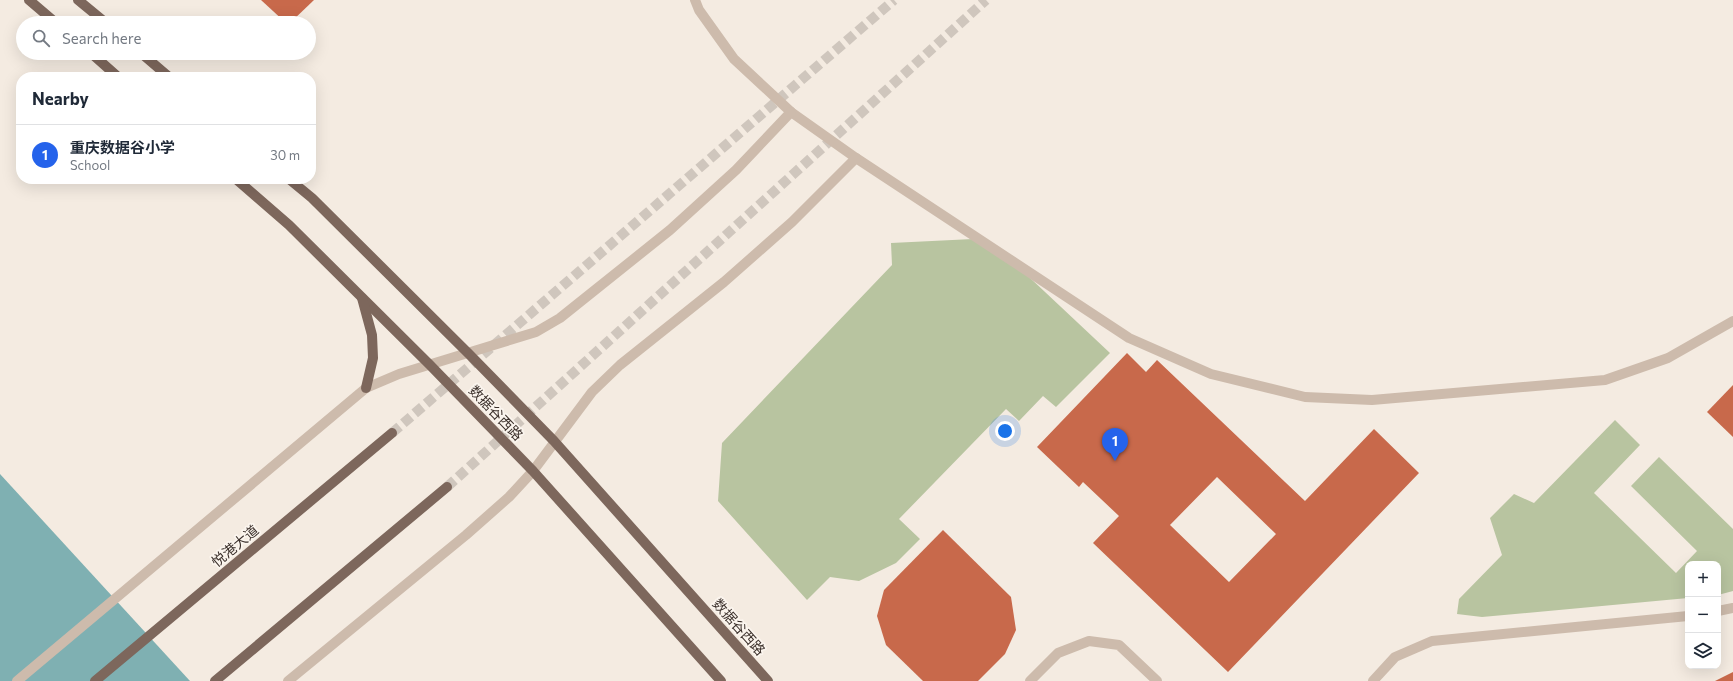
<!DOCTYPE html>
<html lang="en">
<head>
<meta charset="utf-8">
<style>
	:root { --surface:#fff; --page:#f6f6f7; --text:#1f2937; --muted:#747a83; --line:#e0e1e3; --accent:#2563eb }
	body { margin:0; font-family:Commissioner,"Noto Sans SC",sans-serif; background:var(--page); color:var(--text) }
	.controls { position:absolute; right:12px; bottom:12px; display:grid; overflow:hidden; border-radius:8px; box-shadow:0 4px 16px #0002 }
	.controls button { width:36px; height:36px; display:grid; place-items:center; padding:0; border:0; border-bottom:1px solid var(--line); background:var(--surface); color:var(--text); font:20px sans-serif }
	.you { position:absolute; left:1005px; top:431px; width:14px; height:14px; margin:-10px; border:3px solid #fff; border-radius:50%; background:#1a73e8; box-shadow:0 0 0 6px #1a73e833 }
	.badge { display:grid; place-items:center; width:26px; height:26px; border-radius:50%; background:var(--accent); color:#fff; font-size:13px; font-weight:700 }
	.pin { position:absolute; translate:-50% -33px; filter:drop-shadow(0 1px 2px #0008) }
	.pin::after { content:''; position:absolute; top:21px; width:14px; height:12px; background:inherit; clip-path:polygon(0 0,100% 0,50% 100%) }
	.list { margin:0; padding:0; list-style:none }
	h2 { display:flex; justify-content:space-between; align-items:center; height:52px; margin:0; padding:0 16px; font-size:17px }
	h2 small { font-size:13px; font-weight:400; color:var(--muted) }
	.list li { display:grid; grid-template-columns:26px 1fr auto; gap:12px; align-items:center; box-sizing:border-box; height:60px; padding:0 16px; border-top:1px solid var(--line) }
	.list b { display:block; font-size:15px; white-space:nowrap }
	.list p { margin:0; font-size:13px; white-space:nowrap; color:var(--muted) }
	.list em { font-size:13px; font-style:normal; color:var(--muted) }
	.icon { flex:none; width:22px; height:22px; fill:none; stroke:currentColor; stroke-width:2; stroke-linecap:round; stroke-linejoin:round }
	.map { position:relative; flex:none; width:1733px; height:681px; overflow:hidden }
	.search { position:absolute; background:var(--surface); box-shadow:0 4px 16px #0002; left:16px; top:16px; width:300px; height:44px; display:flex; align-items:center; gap:10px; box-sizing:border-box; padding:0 14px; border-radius:22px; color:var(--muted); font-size:15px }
	.panel { position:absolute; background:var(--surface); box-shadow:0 4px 16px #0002; left:16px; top:72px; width:300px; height:112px; border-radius:16px }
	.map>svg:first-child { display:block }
	.green { fill:#b8c4a0 }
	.water { fill:#7fb0b2 }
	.building { fill:#c8694b; fill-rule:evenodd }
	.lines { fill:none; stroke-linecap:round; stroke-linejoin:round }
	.major-tunnel { stroke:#cfc6bd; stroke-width:10; stroke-dasharray:10 5; stroke-linecap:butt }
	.minor { stroke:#cdbbac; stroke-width:10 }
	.major { stroke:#7d675c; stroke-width:10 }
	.labels { text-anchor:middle; stroke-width:3.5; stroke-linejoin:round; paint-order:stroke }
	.street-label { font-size:14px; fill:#3b302b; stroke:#fbf5ee }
</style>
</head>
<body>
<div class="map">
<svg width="1733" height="681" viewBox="0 0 1733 681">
	<rect width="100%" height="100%" fill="#f4ebe1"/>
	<g class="green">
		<path d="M973,239L1013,262L1110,353L1056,407L1043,396L1019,421L1006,409L899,519L920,539L896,563L859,581L830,577L807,600L718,501L722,443L892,265L891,243Z"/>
		<path d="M1615,420L1640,445L1594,493L1676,573L1697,551L1631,486L1659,457L1733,529V591L1718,595V564H1688V598L1482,617L1457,614L1459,599L1502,555L1490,518L1514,494L1534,503Z"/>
	</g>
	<path class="water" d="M0,474L190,681H0Z"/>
	<g class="building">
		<path d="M261,0H314L290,23H286Z"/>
		<path d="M1127,353L1146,372L1157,360L1305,501L1374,429L1419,473L1228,672L1093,543L1119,516L1083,482L1079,487L1037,447ZM1217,477L1276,534L1229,582L1170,525Z"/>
		<path d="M1733,385V437L1707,412Z"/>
		<path d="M943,530L1011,597L1016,630L1005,654L978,681H923L886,645L877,616L884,590Z"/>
		<path d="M1733,672V681H1715Z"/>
	</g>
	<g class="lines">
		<g class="major-tunnel">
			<path d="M392,433L894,0"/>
			<path d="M447,487L986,0"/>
		</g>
		<g class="minor">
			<path d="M695,0L699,10L734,59L791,112L856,158L1129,338L1211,374L1305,397L1372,400L1605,380L1668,358L1733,321"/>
			<path d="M1718,611L1733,608"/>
			<path d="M17,681L366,388L399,374L536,332L560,318L670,230L736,170L791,112"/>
			<path d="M288,681L466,535L509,497L533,471L592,392L620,365L724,282L792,222L856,158"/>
			<path d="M1030,681L1058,653L1089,641L1119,645L1157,681"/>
			<path d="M1373,681L1395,657L1432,641L1688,616"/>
		</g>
		<g class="major">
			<path d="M29,0L56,23"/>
			<path d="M78,0L106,23"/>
			<path d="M91,53L118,77"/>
			<path d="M141,53L169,77"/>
			<path d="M236,179L289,225L430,365L533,471L721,681"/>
			<path d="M289,179L312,198L469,354L554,441L768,681"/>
			<path d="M362,298L372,335L373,358L366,388"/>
			<path d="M95,681L392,433"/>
			<path d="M215,681L447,487"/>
		</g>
	</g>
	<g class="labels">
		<g class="street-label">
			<text transform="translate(496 413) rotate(46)" y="5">数据谷西路</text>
			<text transform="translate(235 546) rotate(-40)" y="5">悦港大道</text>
			<text transform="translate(739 627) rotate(48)" y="5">数据谷西路</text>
		</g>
	</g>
</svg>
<div class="controls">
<button>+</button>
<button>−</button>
<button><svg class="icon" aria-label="layers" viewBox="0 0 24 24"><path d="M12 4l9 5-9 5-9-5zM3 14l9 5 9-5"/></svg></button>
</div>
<div class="you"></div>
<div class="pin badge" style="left:1115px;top:461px">1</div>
<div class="search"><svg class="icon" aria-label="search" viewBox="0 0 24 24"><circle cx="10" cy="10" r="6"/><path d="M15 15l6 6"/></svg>Search here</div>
<section class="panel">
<h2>Nearby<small></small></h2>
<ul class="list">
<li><span class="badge">1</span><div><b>重庆数据谷小学</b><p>School</p></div><em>30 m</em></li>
</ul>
</section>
</div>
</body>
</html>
